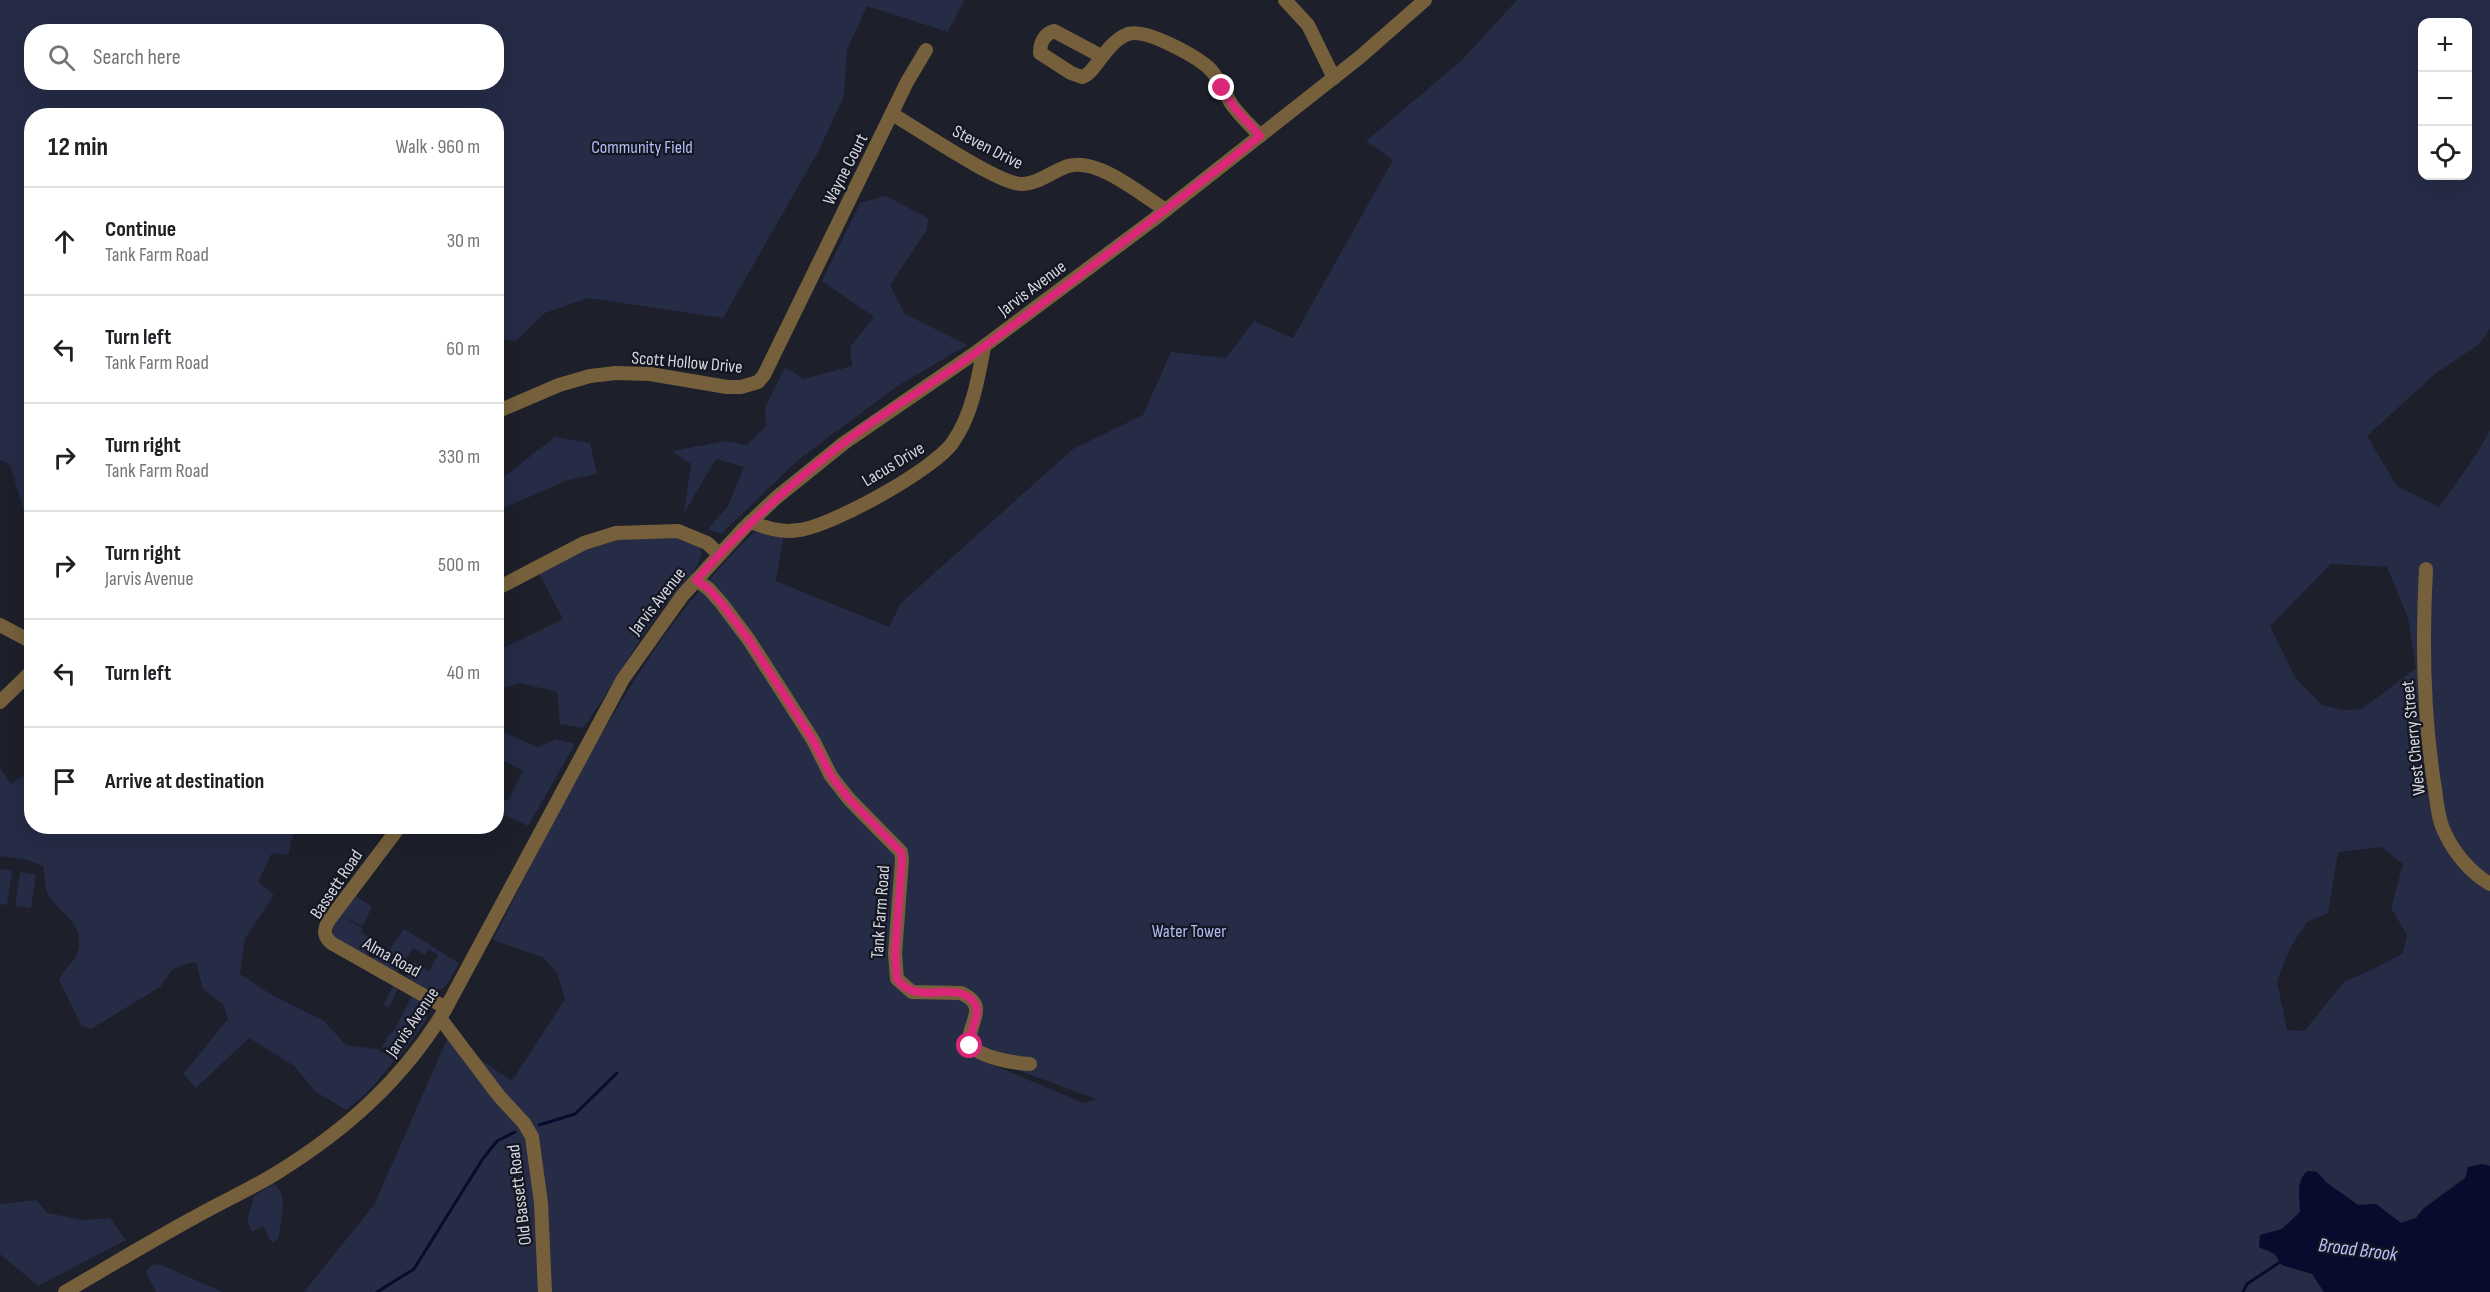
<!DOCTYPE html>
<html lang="en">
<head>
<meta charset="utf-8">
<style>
	:root { --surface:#fff; --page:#f6f6f6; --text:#202124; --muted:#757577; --line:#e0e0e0 }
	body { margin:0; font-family:"Sofia Sans Condensed",sans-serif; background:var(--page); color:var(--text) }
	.controls { position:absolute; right:18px; top:18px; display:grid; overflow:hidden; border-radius:12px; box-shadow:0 6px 24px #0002 }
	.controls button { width:54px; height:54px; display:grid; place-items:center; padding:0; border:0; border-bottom:2px solid var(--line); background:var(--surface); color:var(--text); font:30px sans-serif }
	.stop { position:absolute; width:18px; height:18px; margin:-14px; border:4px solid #db2777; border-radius:50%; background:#fff }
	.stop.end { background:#db2777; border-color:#fff; box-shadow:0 2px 6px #0008 }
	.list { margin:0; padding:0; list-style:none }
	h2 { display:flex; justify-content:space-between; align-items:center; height:78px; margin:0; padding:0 24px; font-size:26px }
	h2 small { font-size:20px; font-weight:400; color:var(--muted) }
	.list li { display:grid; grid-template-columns:39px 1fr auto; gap:18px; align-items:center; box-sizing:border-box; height:108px; padding:0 24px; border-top:2px solid var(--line) }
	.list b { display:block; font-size:22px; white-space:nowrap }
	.list p { margin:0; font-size:20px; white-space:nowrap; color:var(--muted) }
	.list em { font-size:20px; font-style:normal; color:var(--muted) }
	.icon { flex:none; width:33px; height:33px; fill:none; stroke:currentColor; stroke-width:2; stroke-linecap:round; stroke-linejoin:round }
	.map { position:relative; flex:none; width:2490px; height:1292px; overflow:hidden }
	.search { position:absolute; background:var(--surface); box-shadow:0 6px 24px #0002; left:24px; top:24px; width:480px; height:66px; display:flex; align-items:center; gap:15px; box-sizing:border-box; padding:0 21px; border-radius:24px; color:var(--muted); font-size:22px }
	.panel { position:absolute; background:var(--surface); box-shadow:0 6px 24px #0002; left:24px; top:108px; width:480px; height:726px; border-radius:24px }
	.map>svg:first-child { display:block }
	.green { fill:#262b46; fill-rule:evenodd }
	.water { fill:#090b2e }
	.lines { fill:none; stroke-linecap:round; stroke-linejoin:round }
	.stream { stroke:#090b2e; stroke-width:3 }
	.minor { stroke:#76603c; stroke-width:14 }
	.route { stroke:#db2777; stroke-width:8 }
	.labels { text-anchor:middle; stroke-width:4.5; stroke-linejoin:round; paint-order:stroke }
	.park-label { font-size:18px; fill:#b1bdf4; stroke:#141621 }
	.street-label { font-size:18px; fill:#d6d8e0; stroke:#141621 }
	.water-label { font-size:20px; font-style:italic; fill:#b7c3fb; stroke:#141621 }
</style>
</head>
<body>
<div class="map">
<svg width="2490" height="1292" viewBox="0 0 2490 1292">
	<rect width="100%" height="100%" fill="#1d1f2b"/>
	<g class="green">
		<path d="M0,0H964L948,32L867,6L847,50L844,96L818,152L723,318L588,298L545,313L516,341L497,338L496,116H32L31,535L10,465L0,460ZM32,32H496V82H32Z"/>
		<path d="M1517,0H2490V329L2479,344L2435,374L2367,436L2397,486L2439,507L2476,455L2490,430V1166L2482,1164L2424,1208L2416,1218L2401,1223L2376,1204L2358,1205L2327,1183L2317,1172L2299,1185L2300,1212L2282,1229L2260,1235L2282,1265L2312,1274L2324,1292H304L374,1205L448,1037L512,1081L565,999L557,973L544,958L493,940C545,838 596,733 662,639C689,600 721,565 754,532L784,534L776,581L889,627L901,603L1073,449L1143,415L1171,352L1226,358L1254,321L1293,338L1393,160L1366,141L1462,60ZM2422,22H2468V176H2422ZM2331,564L2387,567L2408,618L2416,668L2362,709L2344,710L2322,705L2296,679L2270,626ZM2381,847L2403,864L2391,908L2407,935L2403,953L2372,970L2345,981L2304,1031L2287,1030L2277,981L2290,948L2307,922L2328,913L2338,852ZM966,1051L1096,1099V1100L1084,1103L966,1054Z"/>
		<path d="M886,196L928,218L927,230L890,285L905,314L967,345L896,387L798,460L721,534L708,529L728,506L744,467L716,459L684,513L691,464L672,451L726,441L747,445L766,426L765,407L785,367L804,379L852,366L850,347L874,317L822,281L860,203Z"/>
		<path d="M555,437L590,443L597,474L568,480L497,511V482Z"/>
		<path d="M678,535L697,542L702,553C696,577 671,596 657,616C630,652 609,692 583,728L560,724L557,692L520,683L497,690V651L563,619L538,572L605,540Z"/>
		<path d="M497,726L506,733L538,747L556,739L575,744L528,826L497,811V798L508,800L523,771L497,757Z"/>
		<path d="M0,768L11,784L31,770L32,826L295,827L288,855L272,853L258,882L274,895L245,939L240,974L270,994L324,1021L346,1045L376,1049L394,1059L393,1062L370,1090L346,1110L316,1092L294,1066L249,1038L196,1088L183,1074L228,1019L223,1004L203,989L196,963H188L172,970L160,987L91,1029L81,1025L59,980C64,967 78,961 79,945C81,918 57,913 48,894C44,887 45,874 43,866L27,860L0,856Z"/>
		<path d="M0,869L12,871L7,905L0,904Z"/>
		<path d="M20,872L36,875L31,908L15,906Z"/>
		<path d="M356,896L372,907L363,926L343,917L362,928L361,932L375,942L366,956L334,937C328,923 347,907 356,896Z"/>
		<path d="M404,929L459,963L448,983L442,989L427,990L406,976L414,962L429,971L438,955L428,949L425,955L413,948L397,973L372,960L378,951L387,953Z"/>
		<path d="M393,986L398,988L389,1008L383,1005Z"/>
		<path d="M412,996L424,1004L427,1019L398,1059L382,1047L389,1035L393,1032Z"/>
		<path d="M274,1184C290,1196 280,1221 279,1238L272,1243L263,1226L252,1232L247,1221L254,1196Z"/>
		<path d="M36,1200L47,1213L83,1220L110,1218L126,1240L38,1286L0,1254V1204Z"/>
		<path d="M155,1264L161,1265L223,1292H156L146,1273L149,1267Z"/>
	</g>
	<path class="water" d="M2482,1164L2490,1166V1292H2324L2312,1274L2282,1265L2275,1254L2259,1247L2260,1235L2282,1229L2300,1212C2300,1198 2295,1180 2308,1171L2317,1172L2327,1183L2358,1205L2376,1204L2401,1223L2416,1218L2424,1208L2465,1179L2468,1167Z"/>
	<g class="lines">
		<g class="stream">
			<path d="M539,1125L575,1114L617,1073"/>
			<path d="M377,1292L414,1269L482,1160L497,1141L515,1132"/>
			<path d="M2243,1292L2247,1284L2283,1260"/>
		</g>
		<g class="minor">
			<path d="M1285,0L1308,25L1334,78"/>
			<path d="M1101,56L1054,31C1044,34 1040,43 1040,53L1071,73L1082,77C1095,74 1106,42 1128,34C1146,28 1198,57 1211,70C1220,80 1225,94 1232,105C1240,116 1251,126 1260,136"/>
			<path d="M892,114C918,129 997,183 1021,184C1037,185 1054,170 1068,166C1098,157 1141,195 1166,210"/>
			<path d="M496,412L559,385L590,376L616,373L650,374L727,387H741L758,382L764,375L907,82L926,50"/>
			<path d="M750,522C767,528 782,533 799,530C832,526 935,469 953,442C972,415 978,379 984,347"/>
			<path d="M2426,569C2422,642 2423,716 2435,789C2437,803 2438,820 2445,833C2454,853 2471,873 2490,884"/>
			<path d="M696,580L709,589L722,604L749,640L813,740L831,776L849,799L901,852L902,860L895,954L897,979L912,992L961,993C992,1007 965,1024 970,1046C984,1058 1012,1063 1030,1064"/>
			<path d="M496,589L584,543L616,533L678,531L707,543L719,554"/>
			<path d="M0,625L32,642"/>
			<path d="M0,702L32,671"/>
			<path d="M400,826L329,920C323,930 323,937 333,944L446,1008"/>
			<path d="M440,1018L499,1096L524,1123L532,1137L541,1203L545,1292"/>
			<path d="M65,1292C108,1267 151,1241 195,1217C221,1202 249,1190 275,1174C345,1131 404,1079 446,1008L623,679L682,596L744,528L777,497L844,443L975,353L1153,220L1360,57L1425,0"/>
		</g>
	</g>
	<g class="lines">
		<path class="route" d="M970,1046C967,1030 985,1013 972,1000C952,980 917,1007 897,979L895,954L902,860L901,852L849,799L831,776L813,740L749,640L722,604L709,589L696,580C746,524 800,474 861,430C899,403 940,379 978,351C1074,281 1167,209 1260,136L1234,107L1222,88"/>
	</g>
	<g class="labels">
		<g class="park-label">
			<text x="642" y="153">Community Field</text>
			<text x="1189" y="937">Water Tower</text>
		</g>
		<g class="street-label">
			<text transform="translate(988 147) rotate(27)" y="6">Steven Drive</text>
			<text transform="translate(845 169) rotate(-63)" y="6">Wayne Court</text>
			<text transform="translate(1032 288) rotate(-37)" y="6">Jarvis Avenue</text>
			<text transform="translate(687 362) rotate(5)" y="6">Scott Hollow Drive</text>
			<text transform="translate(893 464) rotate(-31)" y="6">Lacus Drive</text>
			<text transform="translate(657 601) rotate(-52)" y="6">Jarvis Avenue</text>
			<text transform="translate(2413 738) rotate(-96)" y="6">West Cherry Street</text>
			<text transform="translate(336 884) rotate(-56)" y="6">Bassett Road</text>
			<text transform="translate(880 912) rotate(-86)" y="6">Tank Farm Road</text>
			<text transform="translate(392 957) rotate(29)" y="6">Alma Road</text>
			<text transform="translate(412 1022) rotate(-56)" y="6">Jarvis Avenue</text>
			<text transform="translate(519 1195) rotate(-97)" y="6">Old Bassett Road</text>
		</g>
		<g class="water-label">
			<text transform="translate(2358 1249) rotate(7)" y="7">Broad Brook</text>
		</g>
	</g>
</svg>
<div class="controls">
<button>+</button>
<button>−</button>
<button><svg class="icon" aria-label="locate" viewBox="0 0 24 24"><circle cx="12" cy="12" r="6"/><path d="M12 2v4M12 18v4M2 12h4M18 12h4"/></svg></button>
</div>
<div class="stop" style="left:970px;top:1046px"></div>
<div class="stop end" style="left:1222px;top:88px"></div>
<div class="search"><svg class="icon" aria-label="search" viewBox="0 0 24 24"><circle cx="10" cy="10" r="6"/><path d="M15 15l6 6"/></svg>Search here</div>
<section class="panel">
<h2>12 min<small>Walk · 960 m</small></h2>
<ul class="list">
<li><svg class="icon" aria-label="ahead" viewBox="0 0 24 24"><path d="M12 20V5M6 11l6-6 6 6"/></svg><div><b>Continue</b><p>Tank Farm Road</p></div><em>30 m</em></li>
<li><svg class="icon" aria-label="left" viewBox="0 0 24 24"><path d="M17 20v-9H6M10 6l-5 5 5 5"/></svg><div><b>Turn left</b><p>Tank Farm Road</p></div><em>60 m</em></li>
<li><svg class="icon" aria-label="right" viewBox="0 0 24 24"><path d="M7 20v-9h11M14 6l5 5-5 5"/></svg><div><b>Turn right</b><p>Tank Farm Road</p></div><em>330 m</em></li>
<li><svg class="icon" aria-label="right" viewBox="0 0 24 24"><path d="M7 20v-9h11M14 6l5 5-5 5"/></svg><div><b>Turn right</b><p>Jarvis Avenue</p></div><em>500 m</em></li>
<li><svg class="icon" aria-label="left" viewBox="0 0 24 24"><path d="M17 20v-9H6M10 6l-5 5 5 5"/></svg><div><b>Turn left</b></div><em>40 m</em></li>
<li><svg class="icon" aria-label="arrive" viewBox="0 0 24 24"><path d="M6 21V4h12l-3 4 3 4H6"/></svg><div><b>Arrive at destination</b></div></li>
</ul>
</section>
</div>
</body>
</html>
